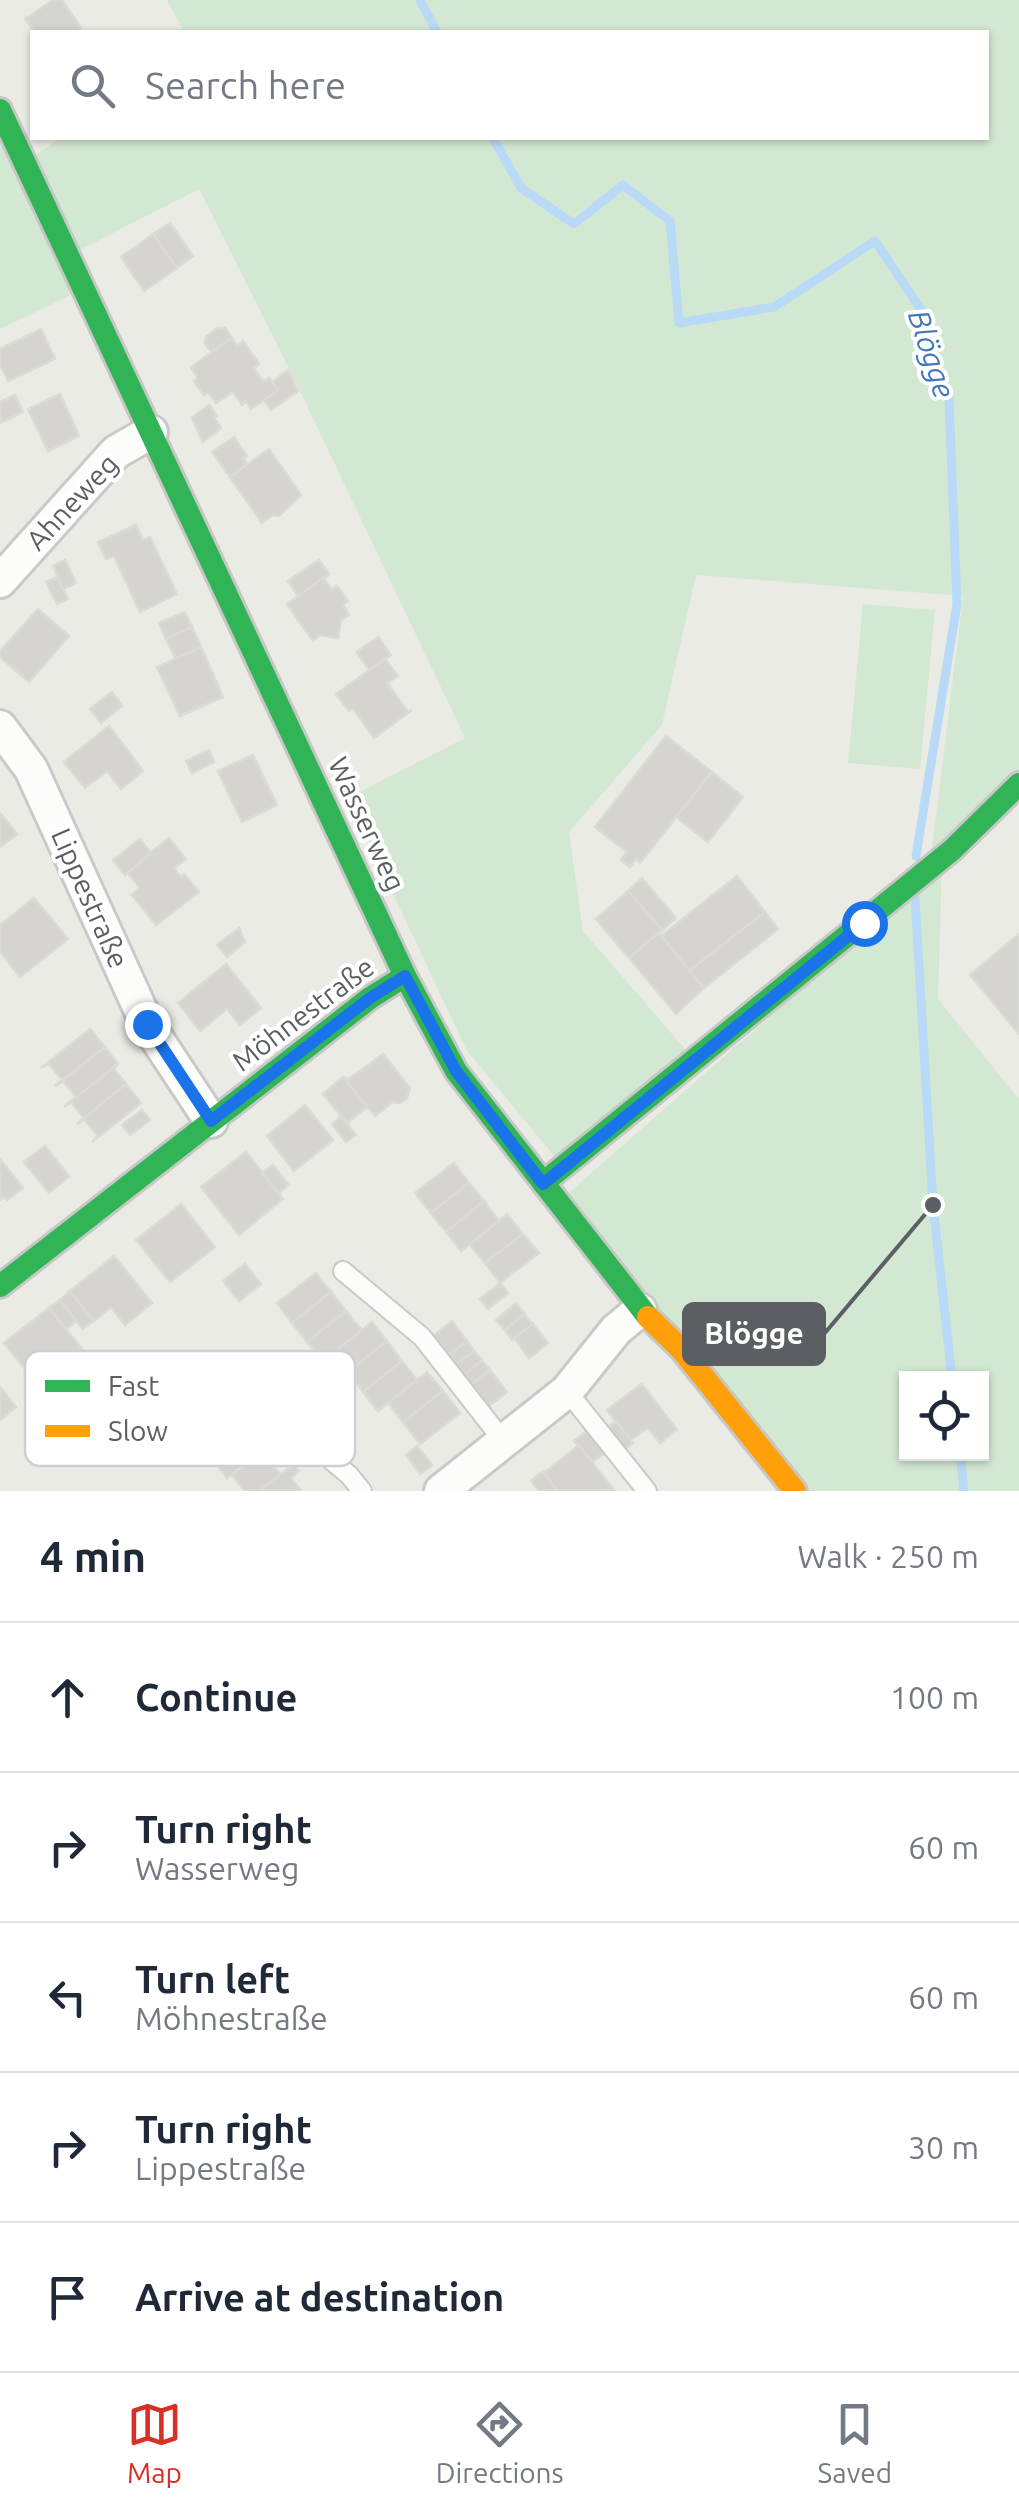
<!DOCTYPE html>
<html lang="en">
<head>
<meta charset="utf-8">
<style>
	:root { --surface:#fff; --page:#f6f6f7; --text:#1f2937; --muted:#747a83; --line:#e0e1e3; --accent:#d93025 }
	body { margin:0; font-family:Ubuntu,sans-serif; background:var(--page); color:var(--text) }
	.controls { position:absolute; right:30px; bottom:30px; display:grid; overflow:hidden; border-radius:0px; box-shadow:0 2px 8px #0004 }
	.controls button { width:90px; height:90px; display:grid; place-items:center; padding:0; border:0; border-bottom:2px solid var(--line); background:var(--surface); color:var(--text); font:50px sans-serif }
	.stop { position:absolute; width:30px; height:30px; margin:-22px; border:8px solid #1a73e8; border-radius:50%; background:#fff }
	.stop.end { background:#1a73e8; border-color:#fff; box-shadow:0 2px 10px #0008 }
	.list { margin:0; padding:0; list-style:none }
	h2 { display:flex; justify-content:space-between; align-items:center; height:130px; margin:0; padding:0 40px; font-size:42px }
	h2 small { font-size:32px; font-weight:400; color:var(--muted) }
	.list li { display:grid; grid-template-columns:65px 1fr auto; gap:30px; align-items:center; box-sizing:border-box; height:150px; padding:0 40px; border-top:2px solid var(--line) }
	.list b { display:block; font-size:38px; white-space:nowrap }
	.list p { margin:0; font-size:32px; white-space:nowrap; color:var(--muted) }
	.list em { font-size:32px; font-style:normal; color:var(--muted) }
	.icon { flex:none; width:55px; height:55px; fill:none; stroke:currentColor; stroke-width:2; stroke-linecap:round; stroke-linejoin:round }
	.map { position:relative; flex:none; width:1019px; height:1491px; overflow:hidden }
	.search { position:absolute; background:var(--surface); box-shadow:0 2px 8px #0004; left:30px; right:30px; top:30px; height:110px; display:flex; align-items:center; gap:25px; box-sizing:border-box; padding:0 35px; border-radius:0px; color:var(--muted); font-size:38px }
	.sheet { height:880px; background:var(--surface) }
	nav { display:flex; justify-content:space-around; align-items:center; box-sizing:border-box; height:140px; border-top:2px solid var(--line); background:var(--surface); font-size:28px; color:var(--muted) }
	nav a { display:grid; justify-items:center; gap:5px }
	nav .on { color:var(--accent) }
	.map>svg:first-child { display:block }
	.green { fill:#d3e8d2; fill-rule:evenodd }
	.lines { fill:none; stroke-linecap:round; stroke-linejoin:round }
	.stream { stroke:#b9daf7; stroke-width:9 }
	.building { fill:#d5d4d1; stroke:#dadad6; stroke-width:2.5 }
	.lane-casing { stroke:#c8c9c8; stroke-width:22 }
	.street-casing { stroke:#c8c9c8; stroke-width:38 }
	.fast-casing { stroke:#c7c8c6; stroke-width:28 }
	.slow-casing { stroke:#c7c8c6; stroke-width:28 }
	.lane { stroke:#fcfcfb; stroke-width:18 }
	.street { stroke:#fcfcfb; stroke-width:32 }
	.fast { stroke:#30b455; stroke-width:22 }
	.slow { stroke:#ff9f0a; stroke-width:22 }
	.route { stroke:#1a73e8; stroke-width:12 }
	.labels { text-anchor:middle; stroke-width:8; stroke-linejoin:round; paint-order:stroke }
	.street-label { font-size:28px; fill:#5b5f64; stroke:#fff }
	.water-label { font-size:30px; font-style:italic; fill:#4377b9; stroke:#fff }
	.key { fill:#fff; stroke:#cecfd0; stroke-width:2.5 }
	.key-label { font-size:28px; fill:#5b5f64 }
	.leader { fill:none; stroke:#5b5f64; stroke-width:4 }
	.callout-dot { fill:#5b5f64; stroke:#fff; stroke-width:4 }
	.callout { fill:#5b5f64; stroke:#5b5f64; stroke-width:4 }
	.callout-label { font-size:30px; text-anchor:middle; font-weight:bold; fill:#fff }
</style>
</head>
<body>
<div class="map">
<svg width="1019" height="1491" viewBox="0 0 1019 1491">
	<rect width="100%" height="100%" fill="#ebebe6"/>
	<g class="green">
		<path d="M167,0H1019V776L930,865L963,596L696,575L662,725L569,832L583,931L692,1057L560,1163L467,1051L348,798L465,738L301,393L199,189L74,253L30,159L61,138H986V32H184Z"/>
		<path d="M0,133L75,293L0,329Z"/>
		<path d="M863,604L935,610L920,769L848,763Z"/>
		<path d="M942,866L938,999L1019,1099V1491H801L565,1196ZM906,1378H982V1454H906Z"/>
	</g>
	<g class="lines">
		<g class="stream">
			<path d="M420,0L437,32"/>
			<path d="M493,138L521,188L574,224L623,185L670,221L679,323L774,307L875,241L922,311L949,398L957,604L916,856"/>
			<path d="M915,898L933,1205L952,1378"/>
			<path d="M960,1454L964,1491"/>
		</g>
	</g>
	<g class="building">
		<path d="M53,0H62L81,28L75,32H35L25,19Z"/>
		<path d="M170,223L193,256L177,268L153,234Z"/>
		<path d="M153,234L177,268L144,291L121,257Z"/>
		<path d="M218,328H225L232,338L211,352L205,343L206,337Z"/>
		<path d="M41,329L55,359L8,381L0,364V349Z"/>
		<path d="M232,338L237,346L243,341L259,364L254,368L263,382L269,378L278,390L251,409L246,401L242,405L233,392L216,403L208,392L204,395L194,381L198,378L191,367Z"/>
		<path d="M288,370L298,391L271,410L264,400L278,390L272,382Z"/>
		<path d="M60,394L79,436L48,451L28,409Z"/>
		<path d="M15,395L23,412L0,423V402Z"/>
		<path d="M209,405L217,416L214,418L221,428L203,442L192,418Z"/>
		<path d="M234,437L247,456L243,458L247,464L230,477L212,452Z"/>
		<path d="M269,449L301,495L279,516L273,515L262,523L230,477Z"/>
		<path d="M136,525L143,540L150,537L177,594L140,612L114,556L106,559L98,542Z"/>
		<path d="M65,560L76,583L63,589L53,566Z"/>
		<path d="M319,560L329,574L298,596L288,581Z"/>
		<path d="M329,574L324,579L332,590L337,586L348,601L343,605L349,615L341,620L338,638L320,635L313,641L287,604Z"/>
		<path d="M57,577L68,599L57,604L46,582Z"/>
		<path d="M38,609L69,636L29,682L0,657V651Z"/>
		<path d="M185,612L192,627L166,639L159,623Z"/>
		<path d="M192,627L201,647L176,659L166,639Z"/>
		<path d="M378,637L391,655L369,670L357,652Z"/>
		<path d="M201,647L223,697L180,716L157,667Z"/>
		<path d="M385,659L398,676L387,683L408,712L412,710L374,738L353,708L349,711L336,694Z"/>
		<path d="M112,692L122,706L101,723L90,709Z"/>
		<path d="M109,726L143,771L121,789L107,771L85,788L64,762Z"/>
		<path d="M666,736L712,772L640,863L636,859L630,867L621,860L627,852L595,827Z"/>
		<path d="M209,750L214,762L192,773L186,761Z"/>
		<path d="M253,755L277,805L242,822L218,771Z"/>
		<path d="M712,772L743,797L708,842L676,817Z"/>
		<path d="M0,813L17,834L0,847Z"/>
		<path d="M169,838L186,859L174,868L181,877L184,874L199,892L156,925L132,895L140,888L127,872Z"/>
		<path d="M140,839L151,853L125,875L113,860Z"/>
		<path d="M737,876L765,912L689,971L661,936Z"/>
		<path d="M642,878L676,918L662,930L628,891Z"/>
		<path d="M628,891L662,930L629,958L596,919Z"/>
		<path d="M34,898L68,939L20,977L0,952V925Z"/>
		<path d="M765,912L778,929L704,988L689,971Z"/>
		<path d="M239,928L245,942L227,957L217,945Z"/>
		<path d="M659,933L704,988L676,1014L629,958Z"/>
		<path d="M1019,934V1034L970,975Z"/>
		<path d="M226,964L261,1008L240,1025L227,1009L200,1031L178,1003Z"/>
		<path d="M90,1029L105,1047L55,1086L62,1080L49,1064L41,1068Z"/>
		<path d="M105,1047L118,1064L64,1107L76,1097L63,1081L56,1086Z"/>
		<path d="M383,1054L410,1088L407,1098L400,1103L393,1102L375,1116L343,1077L348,1079L360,1071Z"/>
		<path d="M118,1064L114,1069L126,1084L77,1124L84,1118L71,1102L64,1107Z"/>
		<path d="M343,1077L367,1107L347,1123L323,1094Z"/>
		<path d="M126,1084L141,1103L92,1142L98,1136L84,1119L77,1124Z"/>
		<path d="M305,1105L333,1140L294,1171L267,1136Z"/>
		<path d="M142,1110L150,1120L130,1135L122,1125Z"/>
		<path d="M341,1116L356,1135L346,1142L332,1124Z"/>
		<path d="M45,1146L69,1176L49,1193L24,1162Z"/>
		<path d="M246,1152L283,1199L239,1235L201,1187Z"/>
		<path d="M0,1159L23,1188L7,1200L4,1197L0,1200Z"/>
		<path d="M454,1163L469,1183L431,1213L415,1193Z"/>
		<path d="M273,1165L289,1185L279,1193L262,1173Z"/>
		<path d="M469,1183L484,1201L446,1232L431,1213Z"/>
		<path d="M484,1201L499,1221L461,1251L446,1232Z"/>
		<path d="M181,1204L215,1247L170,1282L136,1240Z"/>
		<path d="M507,1214L523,1234L485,1263L470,1245Z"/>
		<path d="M523,1234L539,1253L500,1283L485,1263Z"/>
		<path d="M114,1256L152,1303L125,1325L111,1307L94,1321L70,1291Z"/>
		<path d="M245,1264L261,1284L239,1301L223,1281Z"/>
		<path d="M316,1273L331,1292L292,1323L277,1303Z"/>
		<path d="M500,1283L508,1293L488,1309L480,1299Z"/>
		<path d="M70,1291L93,1321L83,1329L60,1300Z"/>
		<path d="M331,1292L346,1311L307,1342L292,1323Z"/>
		<path d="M60,1300L76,1321L66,1329L49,1308Z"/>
		<path d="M516,1303L525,1314L505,1330L496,1320Z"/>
		<path d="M49,1308L87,1355L64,1373L51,1356L29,1374L4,1343Z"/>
		<path d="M346,1311L362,1330L323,1361L307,1342Z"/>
		<path d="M524,1314L533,1324L512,1340L505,1330Z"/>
		<path d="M452,1321L467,1341L448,1356L433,1336Z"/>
		<path d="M372,1322L387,1341L348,1372L333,1353Z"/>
		<path d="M533,1324L548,1343L529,1358L514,1338Z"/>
		<path d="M387,1341L402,1361L363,1392L348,1372Z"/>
		<path d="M467,1341L474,1351L456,1365L448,1356Z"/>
		<path d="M474,1351L482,1360L464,1375L456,1365Z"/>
		<path d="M482,1360L490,1370L471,1385L464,1375Z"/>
		<path d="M402,1361L417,1380L378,1411L363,1392Z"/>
		<path d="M490,1370L507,1392L489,1406L471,1385Z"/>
		<path d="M427,1372L443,1391L403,1422L388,1403Z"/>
		<path d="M642,1384L677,1430L660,1443L648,1428L630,1440L607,1410Z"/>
		<path d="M0,1387L16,1407L0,1420Z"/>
		<path d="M443,1391L460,1413L420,1444L403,1422Z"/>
		<path d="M616,1421L633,1443L623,1451L605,1429Z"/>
		<path d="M244,1428L249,1435L245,1438L258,1454L227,1478L209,1455Z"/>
		<path d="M587,1431L605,1453L592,1462L574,1441Z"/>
		<path d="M271,1444L277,1451L268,1458L280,1474L259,1491H245L232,1475Z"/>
		<path d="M579,1445L592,1462L614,1490L558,1491L544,1473Z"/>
		<path d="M417,1446L432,1465L420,1474L406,1455Z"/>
		<path d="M294,1464L299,1471L291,1478L301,1491H259Z"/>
		<path d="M543,1471L544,1473L557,1491H539L531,1481Z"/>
	</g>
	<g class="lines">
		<defs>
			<g id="lane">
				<path d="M343,1271L422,1337L504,1442"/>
				<path d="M234,1379L349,1475L362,1491"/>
				<path d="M567,1391L647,1491"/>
			</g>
			<g id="street">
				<path d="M0,581L116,452L151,432"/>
				<path d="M0,727L31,769L147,1024L211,1121"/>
				<path d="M441,1491L567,1391L616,1330L640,1310"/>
			</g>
			<g id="fast">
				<path d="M0,110L405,976L456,1071L648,1317"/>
				<path d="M543,1183L952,850L1019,784"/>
				<path d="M0,1286L370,998L405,976"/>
			</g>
			<path id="slow" d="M648,1317L682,1350L795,1491"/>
		</defs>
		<use href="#lane" class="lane-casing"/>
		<use href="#street" class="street-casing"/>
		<use href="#fast" class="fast-casing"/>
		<use href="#slow" class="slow-casing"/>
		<use href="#lane" class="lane"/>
		<use href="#street" class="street"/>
		<use href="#fast" class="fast"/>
		<use href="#slow" class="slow"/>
	</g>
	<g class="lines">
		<path class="route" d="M147,1024L211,1121L370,998L405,976L456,1071L543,1184L864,923"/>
	</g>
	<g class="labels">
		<g class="street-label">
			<text transform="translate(72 502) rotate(-47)" y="10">Ahneweg</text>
			<text transform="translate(367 824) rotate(65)" y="10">Wasserweg</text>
			<text transform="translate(90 898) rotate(66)" y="10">Lippestraße</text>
			<text transform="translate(303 1014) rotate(-37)" y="10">Möhnestraße</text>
		</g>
		<g class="water-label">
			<text transform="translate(931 354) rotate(72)" y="10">Blögge</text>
		</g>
	</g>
	<rect x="25" y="1351" width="330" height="115" rx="15" class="key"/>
	<rect x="45" y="1380" width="45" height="12" fill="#30b455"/>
	<rect x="45" y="1425" width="45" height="12" fill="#ff9f0a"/>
	<g class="key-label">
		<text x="108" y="1396">Fast</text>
		<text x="108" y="1441">Slow</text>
	</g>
	<path class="leader" d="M933 1205L824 1334"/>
	<circle class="callout-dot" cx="933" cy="1205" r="10"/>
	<rect class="callout" x="684" y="1304" width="140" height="60" rx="10"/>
	<g class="callout-label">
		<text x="754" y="1344">Blögge</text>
	</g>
</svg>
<div class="controls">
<button><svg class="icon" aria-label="locate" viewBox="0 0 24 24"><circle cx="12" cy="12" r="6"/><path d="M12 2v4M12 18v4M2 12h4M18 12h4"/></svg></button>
</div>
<div class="stop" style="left:864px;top:923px"></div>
<div class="stop end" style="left:147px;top:1024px"></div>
<div class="search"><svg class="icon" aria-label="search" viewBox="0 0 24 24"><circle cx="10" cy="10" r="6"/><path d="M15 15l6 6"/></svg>Search here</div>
</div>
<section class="sheet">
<h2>4 min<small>Walk · 250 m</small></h2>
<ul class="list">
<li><svg class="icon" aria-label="ahead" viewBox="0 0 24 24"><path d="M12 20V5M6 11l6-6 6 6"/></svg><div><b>Continue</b></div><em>100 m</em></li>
<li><svg class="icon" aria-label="right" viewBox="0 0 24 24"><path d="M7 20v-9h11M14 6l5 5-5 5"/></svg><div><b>Turn right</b><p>Wasserweg</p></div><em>60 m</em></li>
<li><svg class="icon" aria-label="left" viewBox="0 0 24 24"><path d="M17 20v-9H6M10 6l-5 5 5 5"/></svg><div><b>Turn left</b><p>Möhnestraße</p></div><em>60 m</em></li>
<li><svg class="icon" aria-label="right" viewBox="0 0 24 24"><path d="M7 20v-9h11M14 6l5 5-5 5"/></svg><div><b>Turn right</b><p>Lippestraße</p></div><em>30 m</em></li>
<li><svg class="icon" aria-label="arrive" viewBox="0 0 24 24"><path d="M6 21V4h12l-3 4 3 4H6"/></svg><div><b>Arrive at destination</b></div></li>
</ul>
</section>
<nav>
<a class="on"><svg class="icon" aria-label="map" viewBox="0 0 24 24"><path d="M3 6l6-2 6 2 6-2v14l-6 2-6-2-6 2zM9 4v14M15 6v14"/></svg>Map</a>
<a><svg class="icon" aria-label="directions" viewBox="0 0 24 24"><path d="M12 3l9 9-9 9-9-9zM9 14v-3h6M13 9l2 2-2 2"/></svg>Directions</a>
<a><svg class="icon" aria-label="saved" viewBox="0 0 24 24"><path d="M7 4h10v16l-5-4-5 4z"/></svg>Saved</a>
</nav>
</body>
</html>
